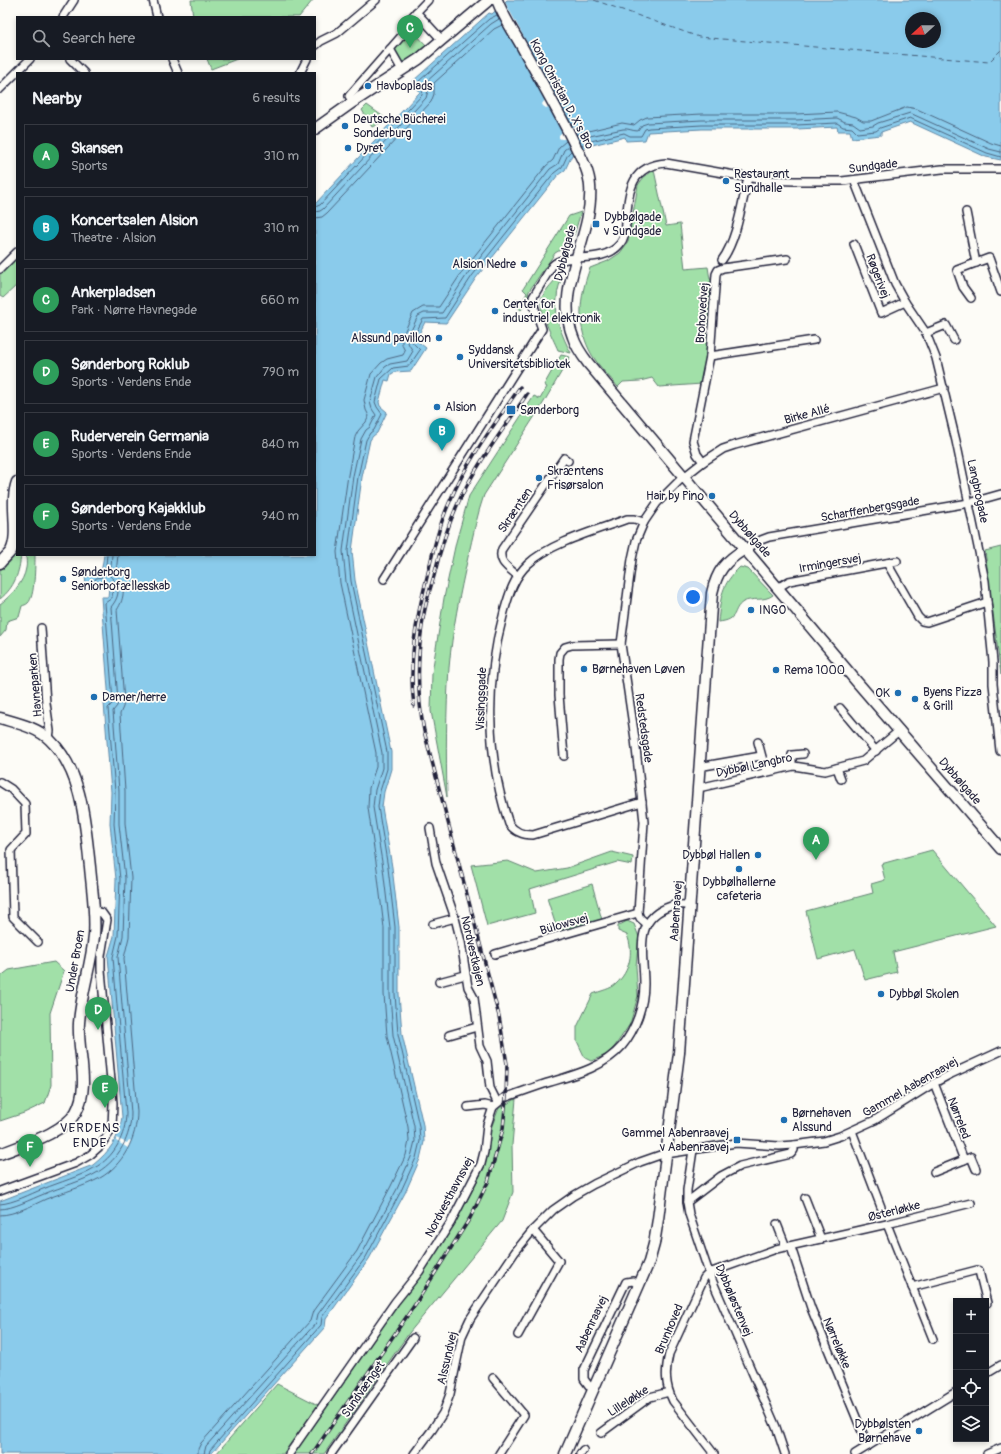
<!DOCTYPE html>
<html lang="en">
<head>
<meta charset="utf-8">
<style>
	:root { --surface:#171b24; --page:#20242c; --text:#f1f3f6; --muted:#9ea1a6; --line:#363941; --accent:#b45309 }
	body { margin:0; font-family:Pangolin,sans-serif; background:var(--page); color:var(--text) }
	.controls { position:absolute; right:12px; bottom:12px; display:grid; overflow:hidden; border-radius:0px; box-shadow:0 2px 6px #0003 }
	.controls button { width:36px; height:36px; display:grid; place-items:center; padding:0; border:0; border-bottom:1px solid var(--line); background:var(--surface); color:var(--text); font:20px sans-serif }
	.compass { position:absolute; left:905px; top:12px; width:36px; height:36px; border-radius:50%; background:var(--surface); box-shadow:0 2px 6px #0003; rotate:249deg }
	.you { position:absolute; left:693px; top:597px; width:14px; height:14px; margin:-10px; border:3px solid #fff; border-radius:50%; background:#1a73e8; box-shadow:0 0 0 6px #1a73e833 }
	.badge { display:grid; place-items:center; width:26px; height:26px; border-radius:50%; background:var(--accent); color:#fff; font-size:13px; font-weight:700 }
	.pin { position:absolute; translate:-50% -33px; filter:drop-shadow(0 1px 2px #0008) }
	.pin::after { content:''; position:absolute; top:21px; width:14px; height:12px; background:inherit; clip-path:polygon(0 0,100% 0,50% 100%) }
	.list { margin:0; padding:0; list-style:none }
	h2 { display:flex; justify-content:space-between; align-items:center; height:52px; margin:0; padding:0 16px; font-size:17px }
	h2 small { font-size:13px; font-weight:400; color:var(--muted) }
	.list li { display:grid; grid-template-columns:26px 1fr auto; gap:12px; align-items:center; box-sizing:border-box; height:64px; margin:0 8px 8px; padding:0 8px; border:1px solid var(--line); border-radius:0px }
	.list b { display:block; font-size:15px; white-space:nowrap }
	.list p { margin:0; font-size:13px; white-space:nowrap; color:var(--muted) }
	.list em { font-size:13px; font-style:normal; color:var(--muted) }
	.icon { flex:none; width:22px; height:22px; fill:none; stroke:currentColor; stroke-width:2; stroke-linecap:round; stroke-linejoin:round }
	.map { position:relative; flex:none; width:1001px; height:1454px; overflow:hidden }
	.search { position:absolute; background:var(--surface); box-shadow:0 2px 6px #0003; left:16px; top:16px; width:300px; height:44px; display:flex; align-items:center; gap:10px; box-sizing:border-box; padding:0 14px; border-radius:0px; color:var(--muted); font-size:15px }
	.panel { position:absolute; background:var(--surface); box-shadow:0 2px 6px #0003; left:16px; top:72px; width:300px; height:484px; border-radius:0px }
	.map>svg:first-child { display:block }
	.green { fill:#a1e0a8; stroke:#628172 }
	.water { fill:#8acbeb; stroke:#6087a5; fill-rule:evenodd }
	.pier { fill:#fdfcf7 }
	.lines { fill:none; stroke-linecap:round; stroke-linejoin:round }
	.shore { stroke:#4c6681; stroke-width:1 }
	.ferry { stroke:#465d79; stroke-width:1; stroke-dasharray:5 4; stroke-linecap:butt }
	.street-casing { stroke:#22223b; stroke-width:10 }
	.secondary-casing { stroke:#22223b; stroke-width:13 }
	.street { stroke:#fdfcf7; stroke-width:7 }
	.secondary { stroke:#fdfcf7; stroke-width:10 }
	.rail-casing { stroke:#22223b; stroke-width:3.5 }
	.rail { stroke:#fdfcf7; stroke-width:2; stroke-dasharray:6; stroke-linecap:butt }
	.poi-dot { fill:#1f6fb2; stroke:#fdfcf7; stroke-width:1.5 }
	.labels { text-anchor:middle; stroke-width:3.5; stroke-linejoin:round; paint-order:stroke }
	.poi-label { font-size:12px; fill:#22223b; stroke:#fdfcf7; text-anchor:start }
	.street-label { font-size:12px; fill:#22223b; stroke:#fdfcf7 }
	.neighbourhood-label { font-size:13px; letter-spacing:1px; fill:#22223b; stroke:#fdfcf7 }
</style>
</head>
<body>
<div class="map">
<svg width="1001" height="1454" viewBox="0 0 1001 1454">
	<rect width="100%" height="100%" fill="#fdfcf7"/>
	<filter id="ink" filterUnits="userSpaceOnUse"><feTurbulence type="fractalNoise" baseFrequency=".025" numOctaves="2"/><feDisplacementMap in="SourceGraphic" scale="8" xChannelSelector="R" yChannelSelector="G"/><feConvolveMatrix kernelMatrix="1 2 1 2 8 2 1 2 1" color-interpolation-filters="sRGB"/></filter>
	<g filter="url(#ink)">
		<g class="green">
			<path d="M191,0H313L299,17H193Z"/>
			<path d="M412,30L428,47L402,66L393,49Z"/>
			<path d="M207,59H237L211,69Z"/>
			<path d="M367,105L385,118L382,122L372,127L362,110Z"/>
			<path d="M654,170L666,226L680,224L685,269L708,267L710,279L712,280L707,358L702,384L659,387L652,378L640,381L623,382L618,387C610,377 599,367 592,355C576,328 579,297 590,268L608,261L620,253L628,242L638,185L644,177Z"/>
			<path d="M581,212L574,235L567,239L569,245L555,253L529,291L526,303L521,310L515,305L517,299L522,302L527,293L523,289L569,216Z"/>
			<path d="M17,257V285L3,298L0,296V274Z"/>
			<path d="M559,275L562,276C560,283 557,291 557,298C554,317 562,336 571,353L558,350C553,338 537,309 542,297C546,289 554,282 559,275Z"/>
			<path d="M561,355L570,357L544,402L484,495C477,515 473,536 468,557C460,593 452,631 449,668C446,711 446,754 447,797L431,711L432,673L444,598L456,542L469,496L534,396L540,399L547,387L544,385Z"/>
			<path d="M1001,547V675L985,551Z"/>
			<path d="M17,548V555H21C19,573 15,587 0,599V570L10,562Z"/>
			<path d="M26,555H35C35,565 35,597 28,603C26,605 24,605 22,606L19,617L7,621L6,630L0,637V604C11,596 24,582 26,568C27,564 26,559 26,555Z"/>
			<path d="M740,567L748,569L773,595C764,602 753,597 743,602C731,610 740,620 718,622C721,596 721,585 740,567Z"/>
			<path d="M932,850L996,926L893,952L897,972L865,980L855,949L818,959L806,911L873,893L871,884L885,880L881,864Z"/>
			<path d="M612,852L633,857L632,865L617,862L530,889L535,913L487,926L471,865L508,861L537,873L567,868Z"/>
			<path d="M592,884L602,920L558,932L547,898Z"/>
			<path d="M627,921L634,924L639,937L636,966L638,996L630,1024L615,1046L606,1055L591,1061L585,1058L577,1041V1027L593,994C600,991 611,989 616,984C630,971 634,952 627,935L618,931V926Z"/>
			<path d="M54,962L64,971L50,1013L51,1085L45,1103L24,1113L0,1121V977L9,970Z"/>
			<path d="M516,1099L512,1145L513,1192L502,1221L409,1333L324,1454H294L453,1226L485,1166L491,1128L499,1108Z"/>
			<path d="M277,1384L318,1405L283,1454H216Z"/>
		</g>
		<path class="water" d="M507,0H1001V160L986,157L910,122L881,132V135L852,138L850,131H838L837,127L797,129H702L648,132L645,140L626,141L625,137L588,146L572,155L565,170L558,175L476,278L446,323L425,322L416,340L426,348L411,371L395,372L391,374L389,381L385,380L379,402L380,406L387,412L377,433L373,436L370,440L362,477L352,551L355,580L391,752V769L384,792L382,807L392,867L399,927V994L402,1034L423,1125L424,1142L420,1159L405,1193L369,1259L326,1319L325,1327L211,1454H0V1201L93,1165C110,1151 119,1139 122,1117L108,956L114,936L116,879L110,824L111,792L104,703L109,702L101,597H108L109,587L96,586L86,584L85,577L101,573L104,555H315V204L420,92L413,81L489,13L492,14ZM911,18H935V42H911Z"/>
		<g class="pier">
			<path d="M504,0L555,95L559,96L560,98L559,102L572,127H575L576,128L577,132L575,133L584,150L574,156L565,139H561L559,138V135L562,132L549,107L546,108L543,106L542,104L545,100L496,8Z"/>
			<path d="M116,1138L127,1143L129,1140L131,1141L128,1148L116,1141Z"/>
		</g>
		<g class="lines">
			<g class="shore">
				<path d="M577,135L584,132L622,123L634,125L640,120L647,117L702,114H796L837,112L856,117L863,121H871L907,107L917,109L991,143L1001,146"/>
				<path d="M579,140L585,137L623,129C628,128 632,131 638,131L642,125L648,123L702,120H796L837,118L845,122L853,123L860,128L873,126L878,123L910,113L989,149L1001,152"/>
				<path d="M582,145L587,142L624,133L630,136H641L645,129L649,128L702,125H796L837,123L843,127L852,128L857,133L876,131L880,128L910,118L987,153L1001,157"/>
				<path d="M315,207L320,205L422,95L423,90L419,83V81L489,19L497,15"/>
				<path d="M315,212L320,211L323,209L426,98L428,91L426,82L491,24L499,19"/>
				<path d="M315,218L322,217L327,213L431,102L434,94V83L494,29L502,25"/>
				<path d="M0,1204C14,1203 30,1194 43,1189C60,1182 79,1177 94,1168C114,1158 126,1135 126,1113L113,957L118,936L120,879L114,824L115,791L108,708L112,704L113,701L105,603L112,598L113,587L109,583L97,582L95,580L96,578L102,577L105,575L107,555"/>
				<path d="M0,1209C13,1209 31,1199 44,1194C60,1187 84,1181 98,1172C119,1159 131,1137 131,1113L118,957L123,936L125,878L119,824V791L113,711L117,706L118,701L111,607C120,596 121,586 110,576L112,555"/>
				<path d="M0,1215C14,1215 33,1205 46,1199C64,1192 83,1187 100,1178C123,1165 137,1138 137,1112L124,958L129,937L131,878L125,823V791L120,714L123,707L124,701L117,610C125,598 126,584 116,573L118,555"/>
				<path d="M198,1454V1449L201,1443L310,1321L313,1311L357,1251L391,1186L406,1155L409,1141L408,1127L387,1036L384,994V928L377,869L368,808L369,788L376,767V753L340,583L337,552L348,475L355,437L358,431L366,422L369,416L366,410L364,400L371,374L381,363L387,359L403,355L405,351L402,345V337L413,313L423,307H439L464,269L546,166L553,160L559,147L566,141"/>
				<path d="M204,1454L206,1446L316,1323L318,1314L362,1254L397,1189L411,1157L415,1141L414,1126L393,1035L390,994V928L383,868L373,807L375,790L382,768V753L346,582L343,551L353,476L361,439L366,430L370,427L376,415L372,409L370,402L377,377L385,367L390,364L407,361L413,351L409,345L407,339L418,316L424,313H442L468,273L550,169L558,164L564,150L569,146"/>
				<path d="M209,1454L210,1450L321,1325L322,1317L366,1257L401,1191L416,1158L420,1141L419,1126L398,1034L395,994V927L388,868L378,807L380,791L387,769V752L351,581L348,551L358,477L366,440L370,433L374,430L382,414L377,407L375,402L381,379L393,368L409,366L420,350L413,343L412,340L423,319L445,318L472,276L554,173L562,167L568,154L571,151"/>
			</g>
			<path class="ferry" d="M594,0L699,37L989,62L1001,50"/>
			<defs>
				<g id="street">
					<path d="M153,0L157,17"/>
					<path d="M416,12L442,40"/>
					<path d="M63,17L74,0"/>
					<path d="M315,46L321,41L337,33L376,0"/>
					<path d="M390,49L402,70"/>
					<path d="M70,59L84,73"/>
					<path d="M172,59L178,73"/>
					<path d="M300,73L307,59"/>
					<path d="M0,89L30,59"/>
					<path d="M353,102L349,96L405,32L403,26L428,0"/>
					<path d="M854,180L895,284L905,302L926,333L936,358L956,441L985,581L993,662V684L1000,751"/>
					<path d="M966,212L976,263"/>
					<path d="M854,244L881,313L905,302"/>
					<path d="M722,260C737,240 742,202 748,178"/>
					<path d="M0,269L17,252"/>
					<path d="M971,298L963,287L957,270L989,258L1001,292"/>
					<path d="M926,333L946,325L954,340"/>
					<path d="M710,356L814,340"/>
					<path d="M703,462L697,454L693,441L710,356L716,274L718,270L723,268L787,259"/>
					<path d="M745,549L761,540L769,537L969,503L1001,494"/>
					<path d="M887,563L918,617L922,621L927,622L987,602"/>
					<path d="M518,576C509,568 497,562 502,549L564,458L568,461"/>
					<path d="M384,579L542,329L533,303V297L552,266C565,251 602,266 620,244C625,238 626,229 626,221C629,191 630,166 666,163L763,180L794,181H842L942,169H1001"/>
					<path d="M779,587L789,581L897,561"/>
					<path d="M41,628L46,703L50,731L49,738"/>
					<path d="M840,708L876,751"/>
					<path d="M758,742L765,768L773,766"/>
					<path d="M564,756L559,695V659L560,653L565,647L572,645L621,644"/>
					<path d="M745,759L748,772"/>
					<path d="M785,763L792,762V755L803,754"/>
					<path d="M699,766H704L761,756"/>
					<path d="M837,768L841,779"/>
					<path d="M0,782L11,789L25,804L26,834L11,850L13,917L38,942"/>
					<path d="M698,787H703L794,766L825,771L863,761L900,730"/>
					<path d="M642,802L533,835C522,835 515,832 509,824C486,756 485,681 504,612C509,594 514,577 528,564C550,543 597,530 627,519H634L644,522"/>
					<path d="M430,828L436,863L455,918L461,942L468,987L474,998L480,1046L487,1061L490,1088L497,1102"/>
					<path d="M433,924L455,918"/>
					<path d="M647,924L640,918L638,913L644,822L635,739L621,644L632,559L636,541L644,522L657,503L679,481L703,462L723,449L735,445L944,388"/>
					<path d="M495,954L638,913"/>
					<path d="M439,982L465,975"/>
					<path d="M449,1035L477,1027"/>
					<path d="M934,1083L964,1160L971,1157L976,1169"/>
					<path d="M468,1107L485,1105L493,1107"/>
					<path d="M852,1131L881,1207"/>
					<path d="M693,1150L687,1190V1202L689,1214L709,1273L776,1427L785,1454"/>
					<path d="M934,1172L964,1160"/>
					<path d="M0,1191L76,1163L90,1155L99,1147L108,1135L112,1127L113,1103L101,970V956L107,920L102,913L93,911"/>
					<path d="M805,1198L821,1239"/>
					<path d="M687,1202L721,1176L740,1166L791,1154L794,1150V1145"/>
					<path d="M777,1224L786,1247"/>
					<path d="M887,1224L933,1339"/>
					<path d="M791,1247L811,1308L868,1446"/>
					<path d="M912,1287L977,1270L979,1271L987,1303"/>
					<path d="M518,1335L559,1261L533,1230"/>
					<path d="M986,1374L1001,1365"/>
					<path d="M493,1378L524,1415L499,1454"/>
					<path d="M593,1391L584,1379V1370L626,1282L633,1281L639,1285"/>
					<path d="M601,1433L650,1397L669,1392"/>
					<path d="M289,1454L395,1302L419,1272L451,1222L481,1164L484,1152L487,1125L493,1107L504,1098C518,1093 532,1088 547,1083C574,1075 603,1068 622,1046C636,1029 644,1005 644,984C644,953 632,919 671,906C677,904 684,905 689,905"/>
					<path d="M331,1454L413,1338"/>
					<path d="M414,1454L432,1430L443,1413L450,1394L462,1336L470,1319L515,1252L533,1230L553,1210L573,1196L594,1184L640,1162L660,1155L736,1143L779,1146L794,1145L824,1141L840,1136L875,1120L934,1083L951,1074L1001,1051"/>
					<path d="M580,1454L583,1450"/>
					<path d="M714,1454L673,1401C665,1385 665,1371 669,1354L704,1278L709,1273L776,1249L887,1224L971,1203"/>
					<path d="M855,1454L956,1392"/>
					<path d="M987,1454L1001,1448"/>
				</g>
				<g id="secondary">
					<path d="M497,0C503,16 513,31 521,45C538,76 556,107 572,139C579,154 589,169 590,186C594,237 553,287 573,337C576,347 582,355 588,363L857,682L1001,849"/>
					<path d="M315,129L353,102L419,59L489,0"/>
					<path d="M0,563C3,559 8,555 11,551C20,533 9,504 17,482"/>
					<path d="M0,718C16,723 37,727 50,740C83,772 85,824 90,867C92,890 96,914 94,936C91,966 81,994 79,1023C77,1052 91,1085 76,1112C64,1133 22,1145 0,1154"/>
					<path d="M565,1454L639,1285L649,1262L654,1244L658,1219L679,1053L712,593C717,571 725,561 745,549"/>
				</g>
			</defs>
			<use href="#street" class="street-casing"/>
			<use href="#secondary" class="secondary-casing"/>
			<use href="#street" class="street"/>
			<use href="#secondary" class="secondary"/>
			<defs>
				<g id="rail">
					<path d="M414,706C408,662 416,620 427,577C433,551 439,525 450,501C467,460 495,424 520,387"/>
					<path d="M312,1454L416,1303L470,1218L488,1182L503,1129L506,1097L507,1064L499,1016L424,731C417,696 417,661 422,626C424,609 429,592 434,576C440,550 448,525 459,501C477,463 504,429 527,394"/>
				</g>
			</defs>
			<use href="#rail" class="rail-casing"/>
			<use href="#rail" class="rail"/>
		</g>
	</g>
	<g class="poi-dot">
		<circle cx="368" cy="86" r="4"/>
		<circle cx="345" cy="126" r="4"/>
		<circle cx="348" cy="148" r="4"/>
		<circle cx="726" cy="181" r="4"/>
		<rect x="592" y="220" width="8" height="8" rx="2"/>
		<circle cx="524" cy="264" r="4"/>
		<circle cx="495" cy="311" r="4"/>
		<circle cx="439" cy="338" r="4"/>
		<circle cx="460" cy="357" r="4"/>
		<circle cx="437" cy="407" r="4"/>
		<rect x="506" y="405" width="10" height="10" rx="2"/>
		<circle cx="539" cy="478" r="4"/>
		<circle cx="712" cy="496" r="4"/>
		<circle cx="63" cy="579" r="4"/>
		<circle cx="751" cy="610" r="4"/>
		<circle cx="584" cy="669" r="4"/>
		<circle cx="776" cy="670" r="4"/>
		<circle cx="898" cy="693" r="4"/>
		<circle cx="94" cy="697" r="4"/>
		<circle cx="915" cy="699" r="4"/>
		<circle cx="758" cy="855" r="4"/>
		<circle cx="739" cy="869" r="4"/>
		<circle cx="881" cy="994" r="4"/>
		<circle cx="784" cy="1120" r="4"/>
		<rect x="733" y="1136" width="8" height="8" rx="2"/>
		<circle cx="919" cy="1431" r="4"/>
	</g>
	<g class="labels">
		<g class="poi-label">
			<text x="376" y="90">Havboplads</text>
			<text x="353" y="123">Deutsche Bücherei<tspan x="353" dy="14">Sonderburg</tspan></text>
			<text x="356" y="152">Dyret</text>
			<text x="734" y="178">Restaurant<tspan x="734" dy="14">Sundhalle</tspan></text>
			<text x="604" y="221">Dybbølgade<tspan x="604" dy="14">v Sundgade</tspan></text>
			<text x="516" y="268" text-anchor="end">Alsion Nedre</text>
			<text x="503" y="308">Center for<tspan x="503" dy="14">industriel elektronik</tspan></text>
			<text x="431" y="342" text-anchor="end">Alssund pavillon</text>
			<text x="468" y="354">Syddansk<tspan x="468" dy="14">Universitetsbibliotek</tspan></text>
			<text x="445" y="411">Alsion</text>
			<text x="520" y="414">Sønderborg</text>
			<text x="547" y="475">Skræntens<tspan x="547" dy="14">Frisørsalon</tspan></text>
			<text x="704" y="500" text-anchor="end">Hair by Pino</text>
			<text x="71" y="576">Sønderborg<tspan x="71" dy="14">Seniorbofællesskab</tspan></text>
			<text x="759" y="614">INGO</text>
			<text x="592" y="673">Børnehaven Løven</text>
			<text x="784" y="674">Rema 1000</text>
			<text x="923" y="696">Byens Pizza<tspan x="923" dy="14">&amp; Grill</tspan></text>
			<text x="890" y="697" text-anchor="end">OK</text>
			<text x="102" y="701">Damer/herre</text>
			<text x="750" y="859" text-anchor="end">Dybbøl Hallen</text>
			<text x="739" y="886" text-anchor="middle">Dybbølhallerne<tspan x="739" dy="14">cafeteria</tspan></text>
			<text x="889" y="998">Dybbøl Skolen</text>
			<text x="792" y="1117">Børnehaven<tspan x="792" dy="14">Alssund</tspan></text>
			<text x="729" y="1137" text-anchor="end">Gammel Aabenraavej<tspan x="729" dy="14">v Aabenraavej</tspan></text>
			<text x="911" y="1428" text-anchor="end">Dybbølsten<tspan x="911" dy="14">Børnehave</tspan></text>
		</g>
		<g class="street-label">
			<text transform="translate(562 94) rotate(62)" y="4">Kong Christian D. X's Bro</text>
			<text transform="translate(873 166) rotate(-7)" y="4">Sundgade</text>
			<text transform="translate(565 253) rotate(-76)" y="4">Dybbølgade</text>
			<text transform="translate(878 276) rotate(69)" y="4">Røgerivej</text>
			<text transform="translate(702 313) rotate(-86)" y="4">Brohovedvej</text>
			<text transform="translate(807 414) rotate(-15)" y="4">Birke Allé</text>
			<text transform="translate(978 491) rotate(78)" y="4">Langbrogade</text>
			<text transform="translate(870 509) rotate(-10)" y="4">Scharffenbergsgade</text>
			<text transform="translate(515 510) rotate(-56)" y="4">Skrænten</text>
			<text transform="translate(750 534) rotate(49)" y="4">Dybbølgade</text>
			<text transform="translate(830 563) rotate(-10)" y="4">Irmingersvej</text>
			<text transform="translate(35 685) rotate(-95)" y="4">Havneparken</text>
			<text transform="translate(481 699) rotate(-88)" y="4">Vissingsgade</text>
			<text transform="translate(644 728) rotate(82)" y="4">Redstedsgade</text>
			<text transform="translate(754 765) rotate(-12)" y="4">Dybbøl Langbro</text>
			<text transform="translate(960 781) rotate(49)" y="4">Dybbølgade</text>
			<text transform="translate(676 911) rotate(-86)" y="4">Aabenraavej</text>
			<text transform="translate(564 924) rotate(-16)" y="4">Bülowsvej</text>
			<text transform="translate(473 951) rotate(77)" y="4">Nordvestkajen</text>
			<text transform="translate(75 961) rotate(-80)" y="4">Under Broen</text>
			<text transform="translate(910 1087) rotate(-30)" y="4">Gammel Aabenraavej</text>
			<text transform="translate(959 1118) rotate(69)" y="4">Nørreled</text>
			<text transform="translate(449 1197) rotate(-62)" y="4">Nordvesthavnsvej</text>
			<text transform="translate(894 1211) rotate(-14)" y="4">Østerløkke</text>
			<text transform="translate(734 1300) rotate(67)" y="4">Dybbøløstenvej</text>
			<text transform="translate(591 1324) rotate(-65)" y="4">Aabenraavej</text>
			<text transform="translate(669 1329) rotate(-67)" y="4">Brunhoved</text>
			<text transform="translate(837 1343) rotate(67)" y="4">Nørreløkke</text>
			<text transform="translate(447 1358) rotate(-77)" y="4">Alssundvej</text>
			<text transform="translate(363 1389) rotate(-55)" y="4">Sundvænget</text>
			<text transform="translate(628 1401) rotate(-33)" y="4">Lilleløkke</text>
		</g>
		<g class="neighbourhood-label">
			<text x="90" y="1132">VERDENS<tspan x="90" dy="15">ENDE</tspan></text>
		</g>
	</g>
</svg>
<div class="controls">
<button>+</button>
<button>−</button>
<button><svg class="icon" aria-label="locate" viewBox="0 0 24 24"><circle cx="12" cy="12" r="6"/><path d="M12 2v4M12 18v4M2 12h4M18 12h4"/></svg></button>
<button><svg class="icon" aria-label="layers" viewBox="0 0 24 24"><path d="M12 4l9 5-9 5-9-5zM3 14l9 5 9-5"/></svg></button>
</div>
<svg class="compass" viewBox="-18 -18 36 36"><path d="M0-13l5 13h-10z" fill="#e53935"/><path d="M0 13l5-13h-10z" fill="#9ea1a6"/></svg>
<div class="you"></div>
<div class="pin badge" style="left:816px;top:860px;background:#2e9e5b">A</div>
<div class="pin badge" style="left:442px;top:451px;background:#0f9aa8">B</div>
<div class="pin badge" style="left:410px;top:48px;background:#2e9e5b">C</div>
<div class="pin badge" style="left:98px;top:1030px;background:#2e9e5b">D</div>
<div class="pin badge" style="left:105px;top:1108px;background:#2e9e5b">E</div>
<div class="pin badge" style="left:30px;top:1167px;background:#2e9e5b">F</div>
<div class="search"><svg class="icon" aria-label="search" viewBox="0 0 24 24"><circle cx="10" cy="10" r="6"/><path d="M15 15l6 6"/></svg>Search here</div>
<section class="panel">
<h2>Nearby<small>6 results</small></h2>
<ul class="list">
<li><span class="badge" style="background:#2e9e5b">A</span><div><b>Skansen</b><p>Sports</p></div><em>310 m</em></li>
<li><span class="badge" style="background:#0f9aa8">B</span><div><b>Koncertsalen Alsion</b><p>Theatre · Alsion</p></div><em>310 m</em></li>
<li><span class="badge" style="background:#2e9e5b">C</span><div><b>Ankerpladsen</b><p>Park · Nørre Havnegade</p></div><em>660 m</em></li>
<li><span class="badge" style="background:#2e9e5b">D</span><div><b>Sønderborg Roklub</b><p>Sports · Verdens Ende</p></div><em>790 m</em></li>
<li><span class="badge" style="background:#2e9e5b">E</span><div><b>Ruderverein Germania</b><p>Sports · Verdens Ende</p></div><em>840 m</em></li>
<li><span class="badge" style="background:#2e9e5b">F</span><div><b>Sønderborg Kajakklub</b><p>Sports · Verdens Ende</p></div><em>940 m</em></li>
</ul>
</section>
</div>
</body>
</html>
